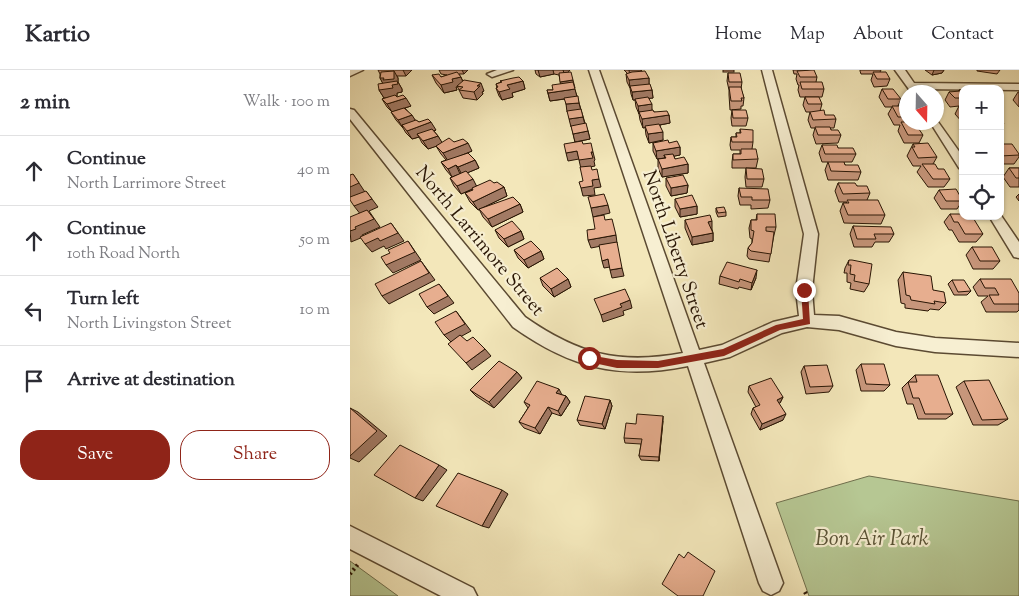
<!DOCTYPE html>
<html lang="en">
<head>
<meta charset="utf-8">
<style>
	:root { --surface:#fff; --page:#f2f2f3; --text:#2b2b33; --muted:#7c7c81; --line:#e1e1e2; --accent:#8f2418 }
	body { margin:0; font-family:"Sorts Mill Goudy",serif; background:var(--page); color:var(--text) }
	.controls { position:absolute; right:15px; top:15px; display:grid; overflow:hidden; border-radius:10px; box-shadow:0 1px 4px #0004 }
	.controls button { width:45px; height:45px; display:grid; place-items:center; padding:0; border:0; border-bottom:1px solid var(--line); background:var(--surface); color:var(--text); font:25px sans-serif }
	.compass { position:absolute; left:549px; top:15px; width:45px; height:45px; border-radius:50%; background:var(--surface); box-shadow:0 1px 4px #0004; rotate:160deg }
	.stop { position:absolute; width:15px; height:15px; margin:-11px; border:4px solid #8f2418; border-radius:50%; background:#fff }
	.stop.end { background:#8f2418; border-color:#fff; box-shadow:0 1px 5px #0008 }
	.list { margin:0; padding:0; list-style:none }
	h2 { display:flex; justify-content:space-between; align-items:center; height:65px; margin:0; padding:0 20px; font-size:21px }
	h2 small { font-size:16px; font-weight:400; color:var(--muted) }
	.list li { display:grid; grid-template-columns:32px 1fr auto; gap:15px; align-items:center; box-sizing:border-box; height:70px; padding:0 20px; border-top:1px solid var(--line) }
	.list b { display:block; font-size:19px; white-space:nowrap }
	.list p { margin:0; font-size:16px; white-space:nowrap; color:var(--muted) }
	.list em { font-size:16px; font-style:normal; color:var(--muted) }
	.actions { display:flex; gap:10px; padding:15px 20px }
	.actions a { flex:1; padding:11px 0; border:1px solid var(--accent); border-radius:20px; text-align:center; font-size:18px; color:var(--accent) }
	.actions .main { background:var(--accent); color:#fff }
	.icon { flex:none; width:28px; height:28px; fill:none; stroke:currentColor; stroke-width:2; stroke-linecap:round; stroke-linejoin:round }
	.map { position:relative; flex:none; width:669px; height:526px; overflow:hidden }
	header { display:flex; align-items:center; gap:30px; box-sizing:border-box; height:70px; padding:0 25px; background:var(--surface); border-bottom:1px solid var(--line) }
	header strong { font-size:24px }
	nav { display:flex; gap:28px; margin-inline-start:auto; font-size:18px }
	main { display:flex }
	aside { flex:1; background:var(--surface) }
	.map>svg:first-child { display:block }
	.green { fill:#b6c793; stroke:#6f6e4c }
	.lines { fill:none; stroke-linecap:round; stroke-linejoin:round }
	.minor-casing { stroke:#5b4a32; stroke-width:3 }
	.path { stroke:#281504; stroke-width:4; stroke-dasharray:2 3; stroke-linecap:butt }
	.minor { fill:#f7efd2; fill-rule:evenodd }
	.wall { fill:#c7967b; stroke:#281504 }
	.shaded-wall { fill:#a27a64; stroke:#281504 }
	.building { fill:#e7ae8f; stroke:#281504 }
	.route { fill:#8f2418 }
	.labels { text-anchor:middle; stroke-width:4.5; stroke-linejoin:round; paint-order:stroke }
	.street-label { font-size:19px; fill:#281504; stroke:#f7efd2 }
	.near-park-label { font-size:22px; font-style:italic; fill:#5a5336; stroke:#f7efd2 }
</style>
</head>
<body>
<header>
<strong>Kartio</strong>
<nav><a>Home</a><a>Map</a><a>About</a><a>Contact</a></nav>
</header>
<main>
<aside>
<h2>2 min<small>Walk · 100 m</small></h2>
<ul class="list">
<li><svg class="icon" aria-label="ahead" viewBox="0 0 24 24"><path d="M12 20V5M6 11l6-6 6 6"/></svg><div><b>Continue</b><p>North Larrimore Street</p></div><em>40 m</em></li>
<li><svg class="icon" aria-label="ahead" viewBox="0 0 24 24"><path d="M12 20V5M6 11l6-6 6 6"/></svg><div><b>Continue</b><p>10th Road North</p></div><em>50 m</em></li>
<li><svg class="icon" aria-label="left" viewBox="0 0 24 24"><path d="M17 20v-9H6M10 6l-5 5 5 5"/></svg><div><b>Turn left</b><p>North Livingston Street</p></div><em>10 m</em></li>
<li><svg class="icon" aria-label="arrive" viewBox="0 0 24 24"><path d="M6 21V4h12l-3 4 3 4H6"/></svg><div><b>Arrive at destination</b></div></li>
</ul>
<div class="actions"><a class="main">Save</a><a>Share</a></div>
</aside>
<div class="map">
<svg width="669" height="526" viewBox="0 0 669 526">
	<rect width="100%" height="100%" fill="#f3e7ba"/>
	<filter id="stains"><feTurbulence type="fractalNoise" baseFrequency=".004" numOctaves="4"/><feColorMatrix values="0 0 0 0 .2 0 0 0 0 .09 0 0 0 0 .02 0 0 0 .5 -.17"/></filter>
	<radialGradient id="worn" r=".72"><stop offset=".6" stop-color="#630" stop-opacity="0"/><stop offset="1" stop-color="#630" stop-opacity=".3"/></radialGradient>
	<g class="green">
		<path d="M519,406L669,431V526H459L426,433Z"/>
		<path d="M0,491L48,526H0Z"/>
	</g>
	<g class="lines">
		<defs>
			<g id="minor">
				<path d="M0,0H13L0,6Z"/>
				<path d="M147,0H163L142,7L137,4Z"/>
				<path d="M239,0H249L349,280L372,275L423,252L449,246L446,220L454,164L412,0H422L468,164L462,220L464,245L489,246L546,262L585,268L669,273V287L585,282L546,276L489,260L457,257L432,263L380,287L354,293L433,513L429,521L421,525L413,521L409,513L338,296C268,310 221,298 163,257L0,49V39L4,40L175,247C228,284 269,295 333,283Z"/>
				<path d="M545,0H555L564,13L669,14V20L568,19L569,22H561Z"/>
				<path d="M586,49L613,87V99L609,98L580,52H586Z"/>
				<path d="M650,144L669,172V188L664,187L639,146H650Z"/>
				<path d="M0,456L123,518L127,526H91L0,479Z"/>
			</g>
		</defs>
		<use href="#minor" class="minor-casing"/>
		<g class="path">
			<path d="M0,504L9,493"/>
			<path d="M455,522L457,526"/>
		</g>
		<use href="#minor" class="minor"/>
	</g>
	<g class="wall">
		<path d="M28,0H62L56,6H47L48,8V12L52,19V22L47,23V26H46L61,36L55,38L65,50L86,60L84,61L88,66L92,73L104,72L122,81L112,85L125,90L129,98L117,103L126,116L144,113L154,117L157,126L128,140L120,132L115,123L122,119L111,124L104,116L100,108L102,107L96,100L91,92L96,90L91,84L86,76L78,79L72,73L69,67L62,69L56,63L53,58L46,50L41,42H42L37,37L32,29L34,28L29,20L33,13L30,8V4Z"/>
		<path d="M89,0H118L114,4H109L113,11L134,21L132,22L133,24L127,30L113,28L107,16L106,17L107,20L94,23L86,13L82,5L91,7L97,5L91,4Z"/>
		<path d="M185,0H220L218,2L227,26L235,53L238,61L240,69L225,72L215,29L200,31L197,20H203L211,14L209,5L204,4L190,7L186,4Z"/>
		<path d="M274,0H291L299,8V14L302,20L303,28H299L302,40L304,42L319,45L320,53L310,55L313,70L299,73L296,65L295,57L293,58L290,50L289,44L286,37L285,30H283L281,24L280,18L277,12L276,4H278Z"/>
		<rect x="373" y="0" width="11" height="2"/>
		<path d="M443,0H457L467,7L466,12L474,19L472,27H450L448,20L449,15H448L446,9L447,4H444Z"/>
		<path d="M510,0H531L530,2L540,9L537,16L524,17L521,10L523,4H511L510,1Z"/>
		<path d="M575,0H594L592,3L582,5Z"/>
		<path d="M627,0H650L647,4L627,1Z"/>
		<path d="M378,3L392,12L391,19L394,28L393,36H391V39L380,40L379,25V20L377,11Z"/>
		<path d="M150,11H173L175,19L162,23L163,27L152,30L149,26L146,18H147L146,14L151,12Z"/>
		<path d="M532,19L551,29L548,36L556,38V51L555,52L573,65L569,73H554L548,61L550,55H544L538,44L542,37H535L529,27Z"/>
		<path d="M609,20H613V53L605,44L609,36L600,37L595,30L599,22H608Z"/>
		<path d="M668,22H669V37L663,30Z"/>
		<path d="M455,27L472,34L470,41L475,45L486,49L484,58H480L481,60L491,65L488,73L466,74L463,65L465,58H461L458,50L460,42H456L453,35Z"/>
		<path d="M382,40L398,48L396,56H382L381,48Z"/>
		<path d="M650,49L654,53L651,57H650Z"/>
		<path d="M390,59L403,72L402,79L408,89L406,98H382V92L383,84H390V80H381L380,75L381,67H386V63H390Z"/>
		<path d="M303,73H319L330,77V85L324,86L325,89L338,94V103L312,107L308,98V89L315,88L307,89L303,81Z"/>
		<path d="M563,74L587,87L583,94L588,99L600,109L594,117H578L567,102L571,96H563L557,86Z"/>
		<path d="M650,74L669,84V87L664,94H650Z"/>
		<path d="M472,75L488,78L506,84L502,92H494L495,95L511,102L508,110H478L475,100L478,92H472L469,83Z"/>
		<path d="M396,98L414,109L412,117H396L395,107Z"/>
		<path d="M659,98H669V117H660L653,107Z"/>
		<path d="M316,108L338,115L337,123L321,126L316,116Z"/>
		<path d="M488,113L507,116L520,123L517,130L535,145L531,154L494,153L490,141L493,133H496L497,132H489L485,121Z"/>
		<path d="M389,118L420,130L418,138L401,139V135H390L388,126Z"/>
		<path d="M589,120L613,130L607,139H591L584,128Z"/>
		<path d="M669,124V131L666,127Z"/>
		<path d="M325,129L347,136V144L330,147L325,137Z"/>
		<path d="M170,134L173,142L142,157L133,147L129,139Z"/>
		<path d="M366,138L376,142V146L368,147L366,142Z"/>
		<path d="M407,144L426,157L424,165L419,192L399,189L397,186L398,178L402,173V169L400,168L399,158L401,150H406Z"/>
		<path d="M600,144L633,164L626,172H609L602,160H599L594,152Z"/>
		<path d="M335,150L362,159L363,163V171L342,175L335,158Z"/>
		<path d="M503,156L544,164L539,172H525L522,177H504L500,164Z"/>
		<path d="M145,160L171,161L174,169L158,177L149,168Z"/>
		<path d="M622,177L650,191L643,199H623L616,185Z"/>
		<path d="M164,180L191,181L194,189L178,198L168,188Z"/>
		<path d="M499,190L519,214L514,222L500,219L501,213L497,212V203H494L495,198Z"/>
		<path d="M553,202L583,220L596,233L589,240L580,239L578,241L555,238V234L551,233L548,210Z"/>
		<path d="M370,206L406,208L401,220L389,217L388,219L369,214Z"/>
		<path d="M190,208L218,209L221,217L204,227L193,216Z"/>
		<path d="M630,209L669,223V240L667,242H636L631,232L638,226H628L623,217Z"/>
		<path d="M602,210L621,221L617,225H604L598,214Z"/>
		<path d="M511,294L540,315L534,321H511L506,300Z"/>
		<path d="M454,296L483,316L479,322L456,324L451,302Z"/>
		<path d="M167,302L172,308L144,338L126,326L120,320Z"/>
		<path d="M565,305L603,344L596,349H568L563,334H557L552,318Z"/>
		<path d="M614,311L658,349L648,355H623L606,317Z"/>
		<path d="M399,316L433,327L430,333L429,334L433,350L410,360L401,344L403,338L406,337L398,322Z"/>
		<path d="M212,325L216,326L220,332L211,346L202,343L190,364L174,358L169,352L178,338L174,332Z"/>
		<path d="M260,330L262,336L255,359L230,355L227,350Z"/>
		<path d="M313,351L309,391L291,390L289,386L291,374L275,373L274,368L286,354Z"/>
	</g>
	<g class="shaded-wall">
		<path d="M53,0H62L56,6Z"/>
		<path d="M112,0H118L114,4Z"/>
		<path d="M188,0H203L204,4L190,7Z"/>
		<path d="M213,0H220L215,6Z"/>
		<path d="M279,0H291L292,5L280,7Z"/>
		<path d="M584,0H594L592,3L582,5Z"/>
		<path d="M44,1L48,8V12L52,19V22L47,23V26L34,28L29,20L34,16L30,8Z"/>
		<path d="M111,7L114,15L106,17L107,20L94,23L91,15L102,9Z"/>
		<path d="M299,8V16L280,18L279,10Z"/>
		<path d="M223,10L225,18L212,20L210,12Z"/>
		<path d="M173,11L175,19L162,23L163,27L152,30L149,22L157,15Z"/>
		<path d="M131,13L134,21L132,22L133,24L127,30L124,22L127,16Z"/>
		<path d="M225,19L227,27L200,31L198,23Z"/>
		<path d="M302,20L303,28L283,30L282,22Z"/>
		<path d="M56,28L61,36L42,42L37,34Z"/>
		<path d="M229,33L231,41L217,42L216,34Z"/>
		<path d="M302,34V42H289V44L288,36Z"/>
		<path d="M62,45L67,53L52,55L53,58L48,50Z"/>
		<path d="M319,45L320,53L293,58L292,49Z"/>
		<path d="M233,47L235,55L221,57L219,49Z"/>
		<path d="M81,52L86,60L69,66L67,64L69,67L62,69L57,61Z"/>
		<path d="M238,61L240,69L225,72L223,64Z"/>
		<path d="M313,62V70L299,73L298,64Z"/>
		<path d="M88,66L93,74L78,79L73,71Z"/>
		<path d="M118,73L122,81L98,91L93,83Z"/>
		<path d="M330,77V85L315,88L314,85L315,88L307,89L306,81Z"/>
		<path d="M227,81L229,89L218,91L216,83Z"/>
		<path d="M241,82H243L245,90L244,91L245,96L231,99L229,90Z"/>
		<path d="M125,90L129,98L112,105L108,97Z"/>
		<path d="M338,94V103L312,107V99Z"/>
		<path d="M106,95L110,104L102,107L98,99Z"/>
		<path d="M3,104L15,122L0,128V117Z"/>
		<path d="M123,109L127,117L111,124L107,116Z"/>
		<path d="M249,109L251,117L244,118L245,125L233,126L231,118L242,110Z"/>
		<path d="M338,115L337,123L321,126V118Z"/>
		<path d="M154,117L157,126L128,140L123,132Z"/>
		<path d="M16,121L28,137L19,141L30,157L12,165L13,167L1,172L0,161L5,157L11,145L4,136Z"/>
		<path d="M170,134L173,142L142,157L138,149Z"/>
		<path d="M258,135L260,143L243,147L241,138Z"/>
		<path d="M347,136V144L330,147V139Z"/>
		<path d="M362,151V159L357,160L358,152Z"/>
		<path d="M41,153L54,171L36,179L34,176L22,182L15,174Z"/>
		<path d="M171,161L174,169L158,177L154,169Z"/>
		<path d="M363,163V171L342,175V167Z"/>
		<path d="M266,165L267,173L241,178L238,170Z"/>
		<path d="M58,171L71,190L43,203L36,195Z"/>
		<path d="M191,181L194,189L178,198L174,190Z"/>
		<path d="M258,189L260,197L254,198L252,191Z"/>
		<path d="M71,191L85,210L39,234L32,226Z"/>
		<path d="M272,198L274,206L262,208L260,200Z"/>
		<path d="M407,200L406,208L401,220L402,213Z"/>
		<path d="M218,209L221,217L204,227L201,219Z"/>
		<path d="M89,214L104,233L84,244L77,237Z"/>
		<path d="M280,230L282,238L273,241L274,245L253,252L251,245L270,234Z"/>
		<path d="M106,241L121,261L101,272L94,265Z"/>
		<path d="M135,279L141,286L122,300L116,293Z"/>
		<path d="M167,302L172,308L144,338L139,332Z"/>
		<path d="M209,319L212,325L206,323Z"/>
		<path d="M216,326L220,332L211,346L208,341Z"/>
		<path d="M433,327L430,333L424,336L427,330Z"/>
		<path d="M260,330L262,336L255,359L252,354Z"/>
		<path d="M198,337L202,343L190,364L185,358Z"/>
		<path d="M0,338L8,342L37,366L9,392L0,388Z"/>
		<path d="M436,344L433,350L410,360L412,354Z"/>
		<path d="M313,346V351L309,391V387Z"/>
		<path d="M89,395L97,400L73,431L65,428Z"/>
		<path d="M152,420L158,424L139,458L132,456Z"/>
	</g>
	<g class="building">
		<path d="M463,0H464L467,7H450L447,1Z"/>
		<path d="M44,1V9L33,10L34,8H30L31,2Z"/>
		<path d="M295,1L299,8L279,10L276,4L282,2Z"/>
		<path d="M107,2L111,7L102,9L103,12L91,15L82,5L89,4L91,7Z"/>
		<path d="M221,2L223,10L210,12L209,3Z"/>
		<path d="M523,2H536L540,9H527Z"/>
		<path d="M378,3H390L392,12H379Z"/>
		<path d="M169,7L173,11L157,15L160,19L149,22L146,18L148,17L146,14L152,12L150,11L163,8Z"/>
		<path d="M114,10L131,13L127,16H130L124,22L109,20L113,17L107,16Z"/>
		<path d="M47,11L48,14L42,15L43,18L29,20L28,14Z"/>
		<path d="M223,12L225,19L198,23L197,20H203L202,15Z"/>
		<path d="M450,12H472L474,19H452Z"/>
		<path d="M300,14L302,20L282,22L280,16Z"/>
		<path d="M379,17H391L394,28H391L392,31H381Z"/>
		<path d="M532,19H543L551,29H538Z"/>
		<path d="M609,20H613V28H605L599,22L610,21Z"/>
		<path d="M45,25L47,27L53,25L56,28L37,34L32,29Z"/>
		<path d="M228,26L229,33L216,34L214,28Z"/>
		<path d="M298,27L302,34L288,36L285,29Z"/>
		<path d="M455,27H469L472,34H458Z"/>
		<path d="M542,36H556V43H555L556,47H548Z"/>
		<path d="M54,38L62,45L48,50L41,42Z"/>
		<path d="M231,39L233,47L219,49L217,41Z"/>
		<path d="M303,40L304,42L317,41L319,45L292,49L289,42Z"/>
		<path d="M382,40H396L398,48H383Z"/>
		<path d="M474,40L475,45H484L486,49L463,50L460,42Z"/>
		<path d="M78,49L81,52L57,61L52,55L66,50L69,52Z"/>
		<path d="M650,49L654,53H650Z"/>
		<path d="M551,52H564L573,65H558Z"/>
		<path d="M236,53L238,61L223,64L221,56Z"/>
		<path d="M309,54L313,62L298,64L295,56Z"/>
		<path d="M465,57H480L481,60H488L491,65H468Z"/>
		<path d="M82,59L88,66L73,71L67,64Z"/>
		<path d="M390,59L403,60V72H382L381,67H387L386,63H391Z"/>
		<path d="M99,68L104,72L113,69L118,73L93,83L86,76Z"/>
		<path d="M318,70L319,73L327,71L330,77L306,81L303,73Z"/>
		<path d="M232,71L233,74L241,73L243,82H241L243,88L229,90L227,81L216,83L214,74Z"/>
		<path d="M578,73L587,87L568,88L562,77H565L563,74Z"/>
		<path d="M650,74H662L669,84V85L650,86Z"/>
		<path d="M472,75H487L488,78H503L506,84H475Z"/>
		<path d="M391,79H406L408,89L383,90V84H391Z"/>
		<path d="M118,83L125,90L108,97L106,95L98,99L91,92Z"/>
		<path d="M323,84L325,89L334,87L338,94L312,99L308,89L316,88L314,85Z"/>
		<path d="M478,92H494L495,95H508L511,102L481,101Z"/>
		<path d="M572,94H585L588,99H594L600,109H583Z"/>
		<path d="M241,96L242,100L247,99L249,109L242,110L243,116L231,118L229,112L233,111L230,97Z"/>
		<path d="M396,98L412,99L414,109H397Z"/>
		<path d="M659,98H669V108H666Z"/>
		<path d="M116,101L123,109L107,116L100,108Z"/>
		<path d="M3,104L9,113L0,117V105Z"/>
		<path d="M333,105L338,115L321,118L316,108Z"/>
		<path d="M140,110L144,113L147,112L154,117L123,132L115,123L123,120L122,118Z"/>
		<path d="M488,113H505L507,116H517L520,123L493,124Z"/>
		<path d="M389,118L418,119L420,130H402V127H391Z"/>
		<path d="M606,119L613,131H596L589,120Z"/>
		<path d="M16,121L22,129L4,136L0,130V127Z"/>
		<path d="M254,124L258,135L241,138L238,127Z"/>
		<path d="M342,125L347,136L330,139L325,129Z"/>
		<path d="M163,127L170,134L138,149L129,139Z"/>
		<path d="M497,130H528L535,145H498L493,133H499Z"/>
		<path d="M374,137L376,142L368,143L366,138Z"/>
		<path d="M17,140L24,149L5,157L6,159L0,161V147Z"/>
		<path d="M407,144H425L426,157H416V161L424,162L421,184L401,181L398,178L402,173L404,161L401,160V150H407Z"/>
		<path d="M600,144H613V146H622L633,164H615L608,152H604Z"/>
		<path d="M254,145L255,150L262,149L266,165L238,170L237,160L245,159L243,147Z"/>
		<path d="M360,145L362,151L358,152L363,163L342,167L335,150Z"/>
		<path d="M162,151L171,161L154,169L145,160Z"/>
		<path d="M41,153L48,163L30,171L28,168L15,174L10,167Z"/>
		<path d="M503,156L541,157L544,164H524L526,169H507Z"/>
		<path d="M58,171L65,182L36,195L31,187L40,183L38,180Z"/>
		<path d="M181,171L191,181L174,190L164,180Z"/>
		<path d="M267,172L272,198L260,200L258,189L252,191L249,175Z"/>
		<path d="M622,177H642L650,191H630Z"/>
		<path d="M499,190H502L522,194L519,214L504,211L505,205L500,204L501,195H498Z"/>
		<path d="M71,191L79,203L32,226L25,214Z"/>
		<path d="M377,192L407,200L402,213L390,209L389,212L370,206Z"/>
		<path d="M207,198L218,209L201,219L190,208Z"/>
		<path d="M553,202L581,206L583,220L594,222L596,233L584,231L585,234L561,230L560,226L556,225Z"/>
		<path d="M630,209H661L669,223V234H644L639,225H649L645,218H635Z"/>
		<path d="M602,210H614L621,221L608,222Z"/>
		<path d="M89,214L98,226L77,237L69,224Z"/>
		<path d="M275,219L280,230L270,234L272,237L251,245L244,229Z"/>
		<path d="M106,241L115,254L94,265L85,252Z"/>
		<path d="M110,265L117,271L123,267L135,279L116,293L98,274Z"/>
		<path d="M149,291L167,302L139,332L120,320Z"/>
		<path d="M511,294H534L540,315L516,314Z"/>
		<path d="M477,295L483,316L460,317L454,296Z"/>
		<path d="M565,305H588L603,344H575L569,328H563L558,312H567Z"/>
		<path d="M421,308L433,327L427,330L436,344L412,354L403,338L410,335L399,316Z"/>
		<path d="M639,310L658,349L632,350L614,311Z"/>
		<path d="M187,311L209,319L206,323L216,326L208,341L198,337L185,358L169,352L180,335L174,332Z"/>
		<path d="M235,326L260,330L252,354L227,350Z"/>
		<path d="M0,338L27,361L0,386Z"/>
		<path d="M287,344L313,346L309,387L289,386L292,369L274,368L276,353L286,354Z"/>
		<path d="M50,375L89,395L65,428L24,405Z"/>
		<path d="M108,403L152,420L132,456L86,436Z"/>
		<path d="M338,482L365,501L353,526H328L312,514L329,484L334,488Z"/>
	</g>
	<path class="route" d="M454,217L458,220L460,254L430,260L374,286L308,298H267L239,292L235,288L239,285L267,290L308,291L373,279L426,255L453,249L451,220Z"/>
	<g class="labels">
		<g class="street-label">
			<text transform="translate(131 170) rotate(50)" y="7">North Larrimore Street</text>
			<text transform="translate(327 179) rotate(71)" y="7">North Liberty Street</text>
		</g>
		<g class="near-park-label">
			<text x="522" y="475">Bon Air Park</text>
		</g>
	</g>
	<rect width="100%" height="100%" filter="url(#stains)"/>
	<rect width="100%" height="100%" fill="url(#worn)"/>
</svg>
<div class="controls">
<button>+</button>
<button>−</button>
<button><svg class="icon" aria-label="locate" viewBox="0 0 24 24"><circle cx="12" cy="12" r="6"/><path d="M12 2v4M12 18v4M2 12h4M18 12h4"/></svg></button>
</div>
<svg class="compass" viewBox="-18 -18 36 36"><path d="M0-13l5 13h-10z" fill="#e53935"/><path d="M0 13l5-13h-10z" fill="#7c7c81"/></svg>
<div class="stop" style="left:239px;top:288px"></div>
<div class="stop end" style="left:454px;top:220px"></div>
</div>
</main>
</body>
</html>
